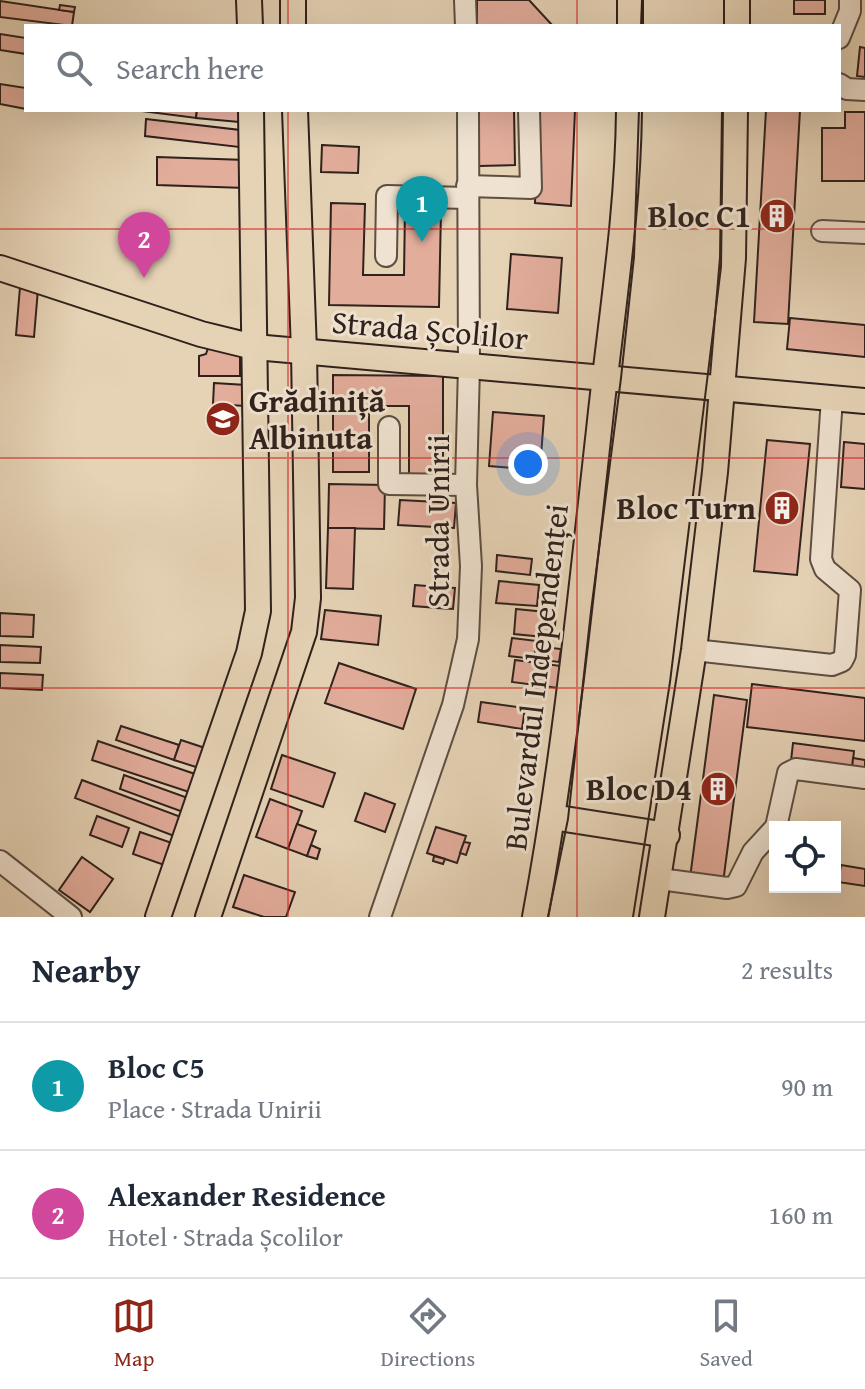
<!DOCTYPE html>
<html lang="en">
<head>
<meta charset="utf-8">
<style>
	:root { --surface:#fff; --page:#f2f2f3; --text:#1f2937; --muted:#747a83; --line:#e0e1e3; --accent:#8f2418 }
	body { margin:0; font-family:"Gentium Book Plus",serif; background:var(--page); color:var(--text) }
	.controls { position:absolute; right:24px; bottom:24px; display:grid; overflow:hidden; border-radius:0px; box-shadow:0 8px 32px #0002 }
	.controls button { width:72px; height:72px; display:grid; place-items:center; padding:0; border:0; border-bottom:2px solid var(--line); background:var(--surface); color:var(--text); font:40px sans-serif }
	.you { position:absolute; left:528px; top:464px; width:28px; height:28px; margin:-20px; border:6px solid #fff; border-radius:50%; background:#1a73e8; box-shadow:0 0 0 12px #1a73e833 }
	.badge { display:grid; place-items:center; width:52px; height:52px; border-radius:50%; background:var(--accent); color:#fff; font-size:26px; font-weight:700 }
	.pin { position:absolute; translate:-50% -66px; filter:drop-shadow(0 2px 4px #0008) }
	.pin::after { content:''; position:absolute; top:42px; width:28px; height:24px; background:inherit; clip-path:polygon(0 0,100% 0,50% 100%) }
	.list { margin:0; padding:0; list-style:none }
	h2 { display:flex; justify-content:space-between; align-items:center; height:104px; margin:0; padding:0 32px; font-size:34px }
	h2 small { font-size:26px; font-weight:400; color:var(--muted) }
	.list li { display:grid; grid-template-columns:52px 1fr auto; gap:24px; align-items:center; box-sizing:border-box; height:128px; padding:0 32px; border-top:2px solid var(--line) }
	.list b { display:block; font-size:30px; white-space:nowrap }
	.list p { margin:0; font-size:26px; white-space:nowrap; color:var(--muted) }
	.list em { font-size:26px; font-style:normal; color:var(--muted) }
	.icon { flex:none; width:44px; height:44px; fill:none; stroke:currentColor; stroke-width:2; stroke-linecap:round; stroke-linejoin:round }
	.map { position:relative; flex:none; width:865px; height:917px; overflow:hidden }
	.search { position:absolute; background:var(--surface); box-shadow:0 8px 32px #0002; left:24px; right:24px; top:24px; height:88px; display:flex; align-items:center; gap:20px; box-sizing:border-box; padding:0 28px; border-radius:0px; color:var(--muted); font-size:30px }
	.sheet { height:360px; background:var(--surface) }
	nav { display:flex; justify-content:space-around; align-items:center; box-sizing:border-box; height:112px; border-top:2px solid var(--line); background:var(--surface); font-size:22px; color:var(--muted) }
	nav a { display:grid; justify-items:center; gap:4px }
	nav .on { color:var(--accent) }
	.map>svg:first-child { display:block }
	.building { fill:#e3ad9c; stroke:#2f211c; stroke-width:2 }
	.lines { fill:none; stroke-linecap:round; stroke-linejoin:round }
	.minor-casing { stroke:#5d4e42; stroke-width:24 }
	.major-casing { stroke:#2f211c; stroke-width:28 }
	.minor { stroke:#efe2d0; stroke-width:20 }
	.major { stroke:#e6d3b6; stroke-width:24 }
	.tram { stroke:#2f211c; stroke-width:2 }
	.grid { fill:none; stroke:#d62828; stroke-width:2; stroke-opacity:0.55 }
	.labels { text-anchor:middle; stroke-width:6; stroke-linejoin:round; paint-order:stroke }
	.poi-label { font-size:32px; font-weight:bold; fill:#2f211c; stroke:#efe2d0; text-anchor:end }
	.street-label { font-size:32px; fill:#2f211c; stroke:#efe2d0 }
</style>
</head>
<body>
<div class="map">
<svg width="865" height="917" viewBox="0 0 865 917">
	<rect width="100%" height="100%" fill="#e6d3b6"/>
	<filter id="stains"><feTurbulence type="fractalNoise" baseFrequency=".0025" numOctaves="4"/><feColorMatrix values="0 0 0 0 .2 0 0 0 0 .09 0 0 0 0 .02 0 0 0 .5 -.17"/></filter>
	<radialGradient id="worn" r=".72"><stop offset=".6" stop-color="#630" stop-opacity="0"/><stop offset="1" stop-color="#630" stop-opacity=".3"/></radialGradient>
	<g class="building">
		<path d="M477,0H529L553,26H477Z"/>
		<rect x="794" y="0" width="31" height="14"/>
		<path d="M0,1L74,12L72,26L0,17Z"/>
		<path d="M60,5L75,7L74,12L59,10Z"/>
		<path d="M0,34L26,38V54L0,50Z"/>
		<path d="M860,47L865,48V77L857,76Z"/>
		<path d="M0,84L26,88V109L0,104Z"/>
		<path d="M134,110H197L196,118Z"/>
		<path d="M197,110H240L239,122L196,118Z"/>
		<path d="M477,110H514L515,165L479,166Z"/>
		<path d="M537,110H575L571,206L535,203Z"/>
		<path d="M766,110H800L788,324L754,322Z"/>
		<path d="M845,112H865V181H822V128H845Z"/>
		<path d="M146,119L240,130L239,147L145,136Z"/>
		<path d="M322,145L359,147L358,173L321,172Z"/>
		<path d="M157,157L246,160L245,188L157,185Z"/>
		<path d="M331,203L365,204L363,275H404L405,209L441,210L439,307L329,305Z"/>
		<path d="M511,254L562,258L558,313L507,309Z"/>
		<path d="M20,287L38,289L34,337L16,335Z"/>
		<path d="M790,318L865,325V357L787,349Z"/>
		<path d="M209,345L240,355V376H199V356L206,354Z"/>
		<path d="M333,375L443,376V477H409V406H369V472H333Z"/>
		<path d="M214,383L246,385L245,406L213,404Z"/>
		<path d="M493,412L544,416L540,470L489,466Z"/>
		<path d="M767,440L810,444L797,575L754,571Z"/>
		<path d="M844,442L865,444V489L841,487Z"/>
		<path d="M329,484L385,485L384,529L328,528Z"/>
		<path d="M400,500L456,503L454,528L398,525Z"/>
		<path d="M328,528H355L353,589L326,588Z"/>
		<path d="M497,555L532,559L530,575L496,571Z"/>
		<path d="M499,581L539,585L537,606L496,603Z"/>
		<path d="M415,585L438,587L437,608L413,606Z"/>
		<path d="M438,587L455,588L453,609L437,608Z"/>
		<path d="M516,609L556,613L554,638L514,634Z"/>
		<path d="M325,610L381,616L378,645L321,639Z"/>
		<path d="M0,613L34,615L33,637L0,636Z"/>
		<path d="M512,638L537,641L534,659L509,656Z"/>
		<path d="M0,645L41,647L40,663L0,662Z"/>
		<path d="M536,646L561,649L559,662L534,659Z"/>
		<path d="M515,660L561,666L558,688L512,682Z"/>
		<path d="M339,663L416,689L403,729L325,703Z"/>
		<path d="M0,673L43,675L42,690L0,688Z"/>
		<path d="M752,684L865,698V741L747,727Z"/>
		<path d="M714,695L747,700L723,883L690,878Z"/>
		<path d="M481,702L525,708L522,729L478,722Z"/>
		<path d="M121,726L179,745L174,760L116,740Z"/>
		<path d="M181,740L205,748L199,768L174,760Z"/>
		<path d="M98,741L195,774L189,792L92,760Z"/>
		<path d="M793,743L854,751L852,770L791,761Z"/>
		<path d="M282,755L335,773L323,807L271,789Z"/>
		<path d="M853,758L865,760V772L852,770Z"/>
		<path d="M124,775L188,798L183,812L120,789Z"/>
		<path d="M82,780L181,817L174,836L75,798Z"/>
		<path d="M365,793L395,804L385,832L355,821Z"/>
		<path d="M270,799L302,811L288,849L256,837Z"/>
		<path d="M97,816L129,828L122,847L90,835Z"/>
		<path d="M297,824L316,831L307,856L288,849Z"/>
		<path d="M436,827L466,836L457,863L427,853Z"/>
		<path d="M140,832L175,844L167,866L133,854Z"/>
		<path d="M464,842L470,843L466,855L460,853Z"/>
		<path d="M311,845L320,849L317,859L307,856Z"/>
		<path d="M434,856L445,859L443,864L433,861Z"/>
		<path d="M82,857L113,879L90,912L59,890Z"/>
		<path d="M835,865L841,867L838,882L835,881Z"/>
		<path d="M841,865L865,869V886L838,882Z"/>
		<path d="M244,875L295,892L286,917H264L233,907Z"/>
	</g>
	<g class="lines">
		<defs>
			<g id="minor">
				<path d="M465,0L466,26"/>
				<path d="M839,38L850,11V0"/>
				<path d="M839,84L847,89L865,90"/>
				<path d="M467,186L531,188L529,110"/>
				<path d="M822,231L865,233"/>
				<path d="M386,256L387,196L467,198"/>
				<path d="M389,427V484L466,485"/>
				<path d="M694,650L832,665L842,661L845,655L850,590L825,569L821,559L832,398"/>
				<path d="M776,827L788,773L796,769L865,778"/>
				<path d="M0,861L71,917"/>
				<path d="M660,879L727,888L736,886L753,852L775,828"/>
				<path d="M380,917L453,705L468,639L471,566L466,485L469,366L468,110"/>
			</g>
			<g id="major">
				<path d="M249,0L250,26"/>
				<path d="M293,0V26"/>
				<path d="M630,26V0"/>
				<path d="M737,26V0"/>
				<path d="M0,268L201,334L254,347L865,401"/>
				<path d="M552,817L667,835"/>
				<path d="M158,917L249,653L258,611L251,110"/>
				<path d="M208,917L304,632L308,598L304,351L295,110"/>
				<path d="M535,917C565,756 581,592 599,430C610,324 628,217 629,110"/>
				<path d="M652,917L694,650L715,472L733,258L735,110"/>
			</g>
		</defs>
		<use href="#minor" class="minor-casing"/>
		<use href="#major" class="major-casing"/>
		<use href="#minor" class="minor"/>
		<use href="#major" class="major"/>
		<g class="tram">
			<path d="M724,0V26"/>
			<path d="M641,26L642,0"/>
			<path d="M548,917L568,819L591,611L621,378L634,257L639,110"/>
			<path d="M633,917L670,682L721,267L723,110"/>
		</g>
	</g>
	<path class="grid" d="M288,0V26M577,0V26M288,110V917M577,110V917M0,229H865M0,458H865M0,688H865"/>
	<defs>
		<symbol id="building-disc" viewBox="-11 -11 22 22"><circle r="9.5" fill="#8f2418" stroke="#efe2d0"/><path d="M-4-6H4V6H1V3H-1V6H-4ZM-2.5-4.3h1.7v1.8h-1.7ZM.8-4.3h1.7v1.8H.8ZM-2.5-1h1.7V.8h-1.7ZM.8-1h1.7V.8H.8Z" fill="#fff"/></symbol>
		<symbol id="school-disc" viewBox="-11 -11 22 22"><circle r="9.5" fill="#8f2418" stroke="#efe2d0"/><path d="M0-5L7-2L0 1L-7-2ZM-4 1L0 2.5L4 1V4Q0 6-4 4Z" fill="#fff"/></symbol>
	</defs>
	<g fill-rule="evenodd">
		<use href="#building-disc" x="757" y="196" width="40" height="40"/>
		<use href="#school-disc" x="203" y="399" width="40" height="40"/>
		<use href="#building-disc" x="762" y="488" width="40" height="40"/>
		<use href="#building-disc" x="698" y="769" width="40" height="40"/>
	</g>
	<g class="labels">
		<g class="poi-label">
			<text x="751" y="227">Bloc C1</text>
			<text x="249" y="412" text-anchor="start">Grădiniță<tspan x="249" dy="37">Albinuta</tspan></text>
			<text x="756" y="519">Bloc Turn</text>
			<text x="692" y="800">Bloc D4</text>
		</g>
		<g class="street-label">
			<text transform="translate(430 330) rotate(5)" y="11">Strada Școlilor</text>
			<text transform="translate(438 521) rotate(-90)" y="11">Strada Unirii</text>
			<text transform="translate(536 677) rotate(-83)" y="11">Bulevardul Independenței</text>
		</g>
	</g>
	<rect width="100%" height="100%" filter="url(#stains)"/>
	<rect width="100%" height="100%" fill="url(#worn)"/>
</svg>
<div class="controls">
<button><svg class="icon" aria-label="locate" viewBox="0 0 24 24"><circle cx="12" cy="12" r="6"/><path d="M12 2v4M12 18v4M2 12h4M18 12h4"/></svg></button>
</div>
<div class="you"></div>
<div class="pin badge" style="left:422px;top:242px;background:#0f9aa8">1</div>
<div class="pin badge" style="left:144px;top:278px;background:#d1479c">2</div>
<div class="search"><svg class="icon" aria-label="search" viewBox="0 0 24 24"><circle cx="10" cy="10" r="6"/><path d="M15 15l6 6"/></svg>Search here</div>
</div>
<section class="sheet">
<h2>Nearby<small>2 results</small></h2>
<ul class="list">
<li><span class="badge" style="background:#0f9aa8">1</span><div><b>Bloc C5</b><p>Place · Strada Unirii</p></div><em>90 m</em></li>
<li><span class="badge" style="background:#d1479c">2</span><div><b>Alexander Residence</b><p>Hotel · Strada Școlilor</p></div><em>160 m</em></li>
</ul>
</section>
<nav>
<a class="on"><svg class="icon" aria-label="map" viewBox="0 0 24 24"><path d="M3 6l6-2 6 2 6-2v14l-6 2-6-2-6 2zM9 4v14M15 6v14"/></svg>Map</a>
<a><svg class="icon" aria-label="directions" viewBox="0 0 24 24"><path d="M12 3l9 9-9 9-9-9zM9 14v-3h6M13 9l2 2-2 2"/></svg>Directions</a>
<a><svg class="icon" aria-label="saved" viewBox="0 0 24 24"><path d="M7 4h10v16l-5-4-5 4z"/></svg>Saved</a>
</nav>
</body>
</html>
